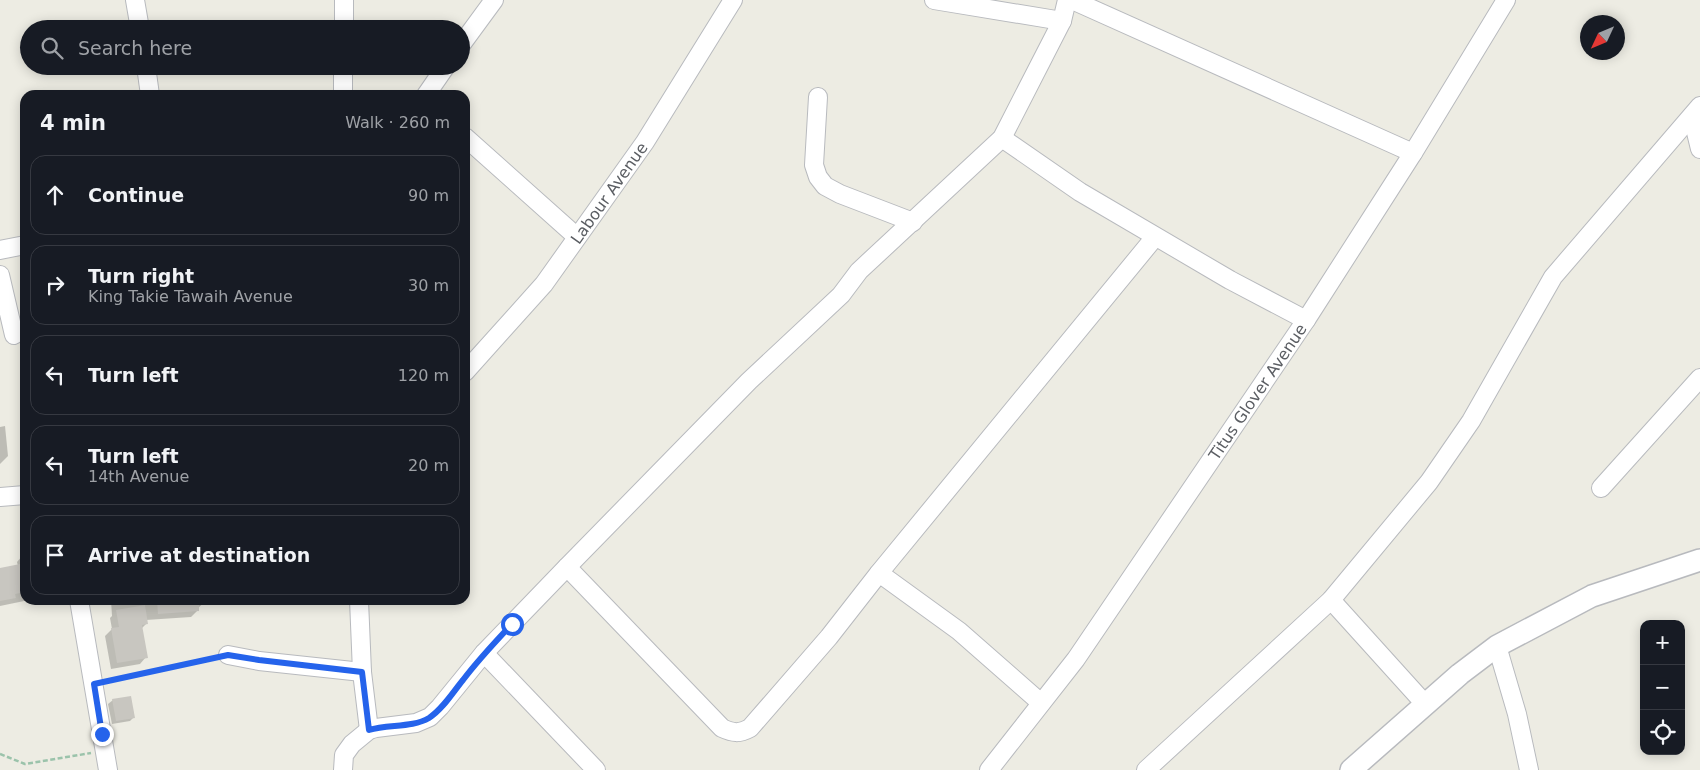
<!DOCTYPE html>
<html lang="en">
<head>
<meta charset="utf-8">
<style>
	:root { --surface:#171b24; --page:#20242c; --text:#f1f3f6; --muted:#9ea1a6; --line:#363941 }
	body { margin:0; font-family:"DejaVu Sans",sans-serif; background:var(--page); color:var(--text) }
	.controls { position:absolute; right:15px; bottom:15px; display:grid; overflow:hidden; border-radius:10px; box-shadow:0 2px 12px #0003 }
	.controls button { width:45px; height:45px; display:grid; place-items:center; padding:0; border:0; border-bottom:1px solid var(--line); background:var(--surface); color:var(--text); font:25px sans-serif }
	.compass { position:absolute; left:1580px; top:15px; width:45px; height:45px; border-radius:50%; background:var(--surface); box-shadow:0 2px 12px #0003; rotate:226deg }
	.stop { position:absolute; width:15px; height:15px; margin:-11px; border:4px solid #2563eb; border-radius:50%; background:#fff }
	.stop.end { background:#2563eb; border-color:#fff; box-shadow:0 1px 5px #0008 }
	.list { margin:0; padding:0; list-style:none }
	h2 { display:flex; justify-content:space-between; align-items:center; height:65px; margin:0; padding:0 20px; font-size:21px }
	h2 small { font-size:16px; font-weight:400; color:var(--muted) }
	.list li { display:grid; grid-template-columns:32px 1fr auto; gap:15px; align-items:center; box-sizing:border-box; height:80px; margin:0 10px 10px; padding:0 10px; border:1px solid var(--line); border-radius:15px }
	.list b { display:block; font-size:19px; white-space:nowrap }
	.list p { margin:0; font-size:16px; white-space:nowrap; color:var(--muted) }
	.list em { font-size:16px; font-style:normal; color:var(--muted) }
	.icon { flex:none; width:28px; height:28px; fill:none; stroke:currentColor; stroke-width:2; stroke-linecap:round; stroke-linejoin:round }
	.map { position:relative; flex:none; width:1700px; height:770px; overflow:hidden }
	.search { position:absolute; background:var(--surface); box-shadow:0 2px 12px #0003; left:20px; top:20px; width:450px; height:55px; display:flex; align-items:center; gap:12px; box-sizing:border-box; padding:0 18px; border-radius:28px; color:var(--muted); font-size:19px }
	.panel { position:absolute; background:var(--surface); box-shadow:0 2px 12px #0003; left:20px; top:90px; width:450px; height:515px; border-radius:15px }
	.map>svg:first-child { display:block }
	.shadow { fill:#0003 }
	.building { fill:#c8c6c0 }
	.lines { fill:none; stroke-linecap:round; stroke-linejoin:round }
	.minor-casing { stroke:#b8babe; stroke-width:20 }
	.tertiary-casing { stroke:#b8babe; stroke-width:24 }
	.path { stroke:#9bc3ab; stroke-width:2.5; stroke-dasharray:5 2.5; stroke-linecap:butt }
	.minor { stroke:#fff; stroke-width:18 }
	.tertiary { stroke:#fff; stroke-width:21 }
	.route { stroke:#2563eb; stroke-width:6 }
	.labels { text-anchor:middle; stroke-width:4.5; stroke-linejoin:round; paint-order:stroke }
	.street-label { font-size:16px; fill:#5b5e63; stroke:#fff }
</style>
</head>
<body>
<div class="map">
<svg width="1700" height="770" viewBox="0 0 1700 770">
	<rect width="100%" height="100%" fill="#edece3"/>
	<g class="shadow">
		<path d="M5,426L8,456L0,464V427Z"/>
		<path d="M23,555H25V600H29L0,606V569L18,566L17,562Z"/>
		<path d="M111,600H206V601L198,608V610L191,617L146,620L147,623L141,629L146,657L140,664L111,669L105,636L112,629L110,618L112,616Z"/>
		<path d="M113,700L134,717L130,721L112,724L108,704Z"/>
	</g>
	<g class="building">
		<path d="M25,563V592L15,594L16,598L0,601V568Z"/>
		<path d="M157,600H199V611L158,614Z"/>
		<path d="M145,605L148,624L142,625L148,658L117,663L111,628L119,627L116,610Z"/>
		<path d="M131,696L135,718L116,721L112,699Z"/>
	</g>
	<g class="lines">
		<defs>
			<g id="minor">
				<path d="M135,0L140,29"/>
				<path d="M934,0L1062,21"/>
				<path d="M1072,0L1413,153"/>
				<path d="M344,29V0"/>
				<path d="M461,45L494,0"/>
				<path d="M146,66L150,95"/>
				<path d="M343,95V66"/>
				<path d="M426,95L446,66"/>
				<path d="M818,97L814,165L818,177L825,186L840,194L913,222"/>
				<path d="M1692,116L1700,149"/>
				<path d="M465,137L577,237"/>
				<path d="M1002,138L1080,192L1230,280L1306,320"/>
				<path d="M0,250L25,245"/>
				<path d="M0,275L14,335"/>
				<path id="s1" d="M465,372L544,284L645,142L733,0"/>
				<path d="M1601,488L1700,378"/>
				<path d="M0,497L25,495"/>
				<path d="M567,567L722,728C733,733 739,734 750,728L829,637L879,573L1155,237"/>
				<path d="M879,573L959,631L1041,703"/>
				<path d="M79,600L108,770"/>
				<path d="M359,600L362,672L369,730"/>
				<path d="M1331,600L1425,704"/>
				<path d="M1497,646L1517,714L1529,770"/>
				<path d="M484,653L596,770"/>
				<path d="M228,655L259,661L362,672"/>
				<path d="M343,770L344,755L352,744L369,730L376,728L416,723L430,717L440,707L484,653L567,567L749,381L841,295L859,271L1002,138L1062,21L1067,0"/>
				<path id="s2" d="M989,770L1076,659L1306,320L1413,153L1506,0"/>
				<path d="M1146,770L1331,600L1429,482L1471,421L1553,277L1700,106"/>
			</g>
			<path id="tertiary" d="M1351,770L1460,674L1497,646L1592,596L1700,560"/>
		</defs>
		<use href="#minor" class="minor-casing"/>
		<use href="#tertiary" class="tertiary-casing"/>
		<g class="path">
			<path d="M107,681L214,658"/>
			<path d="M0,754L25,764L91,753"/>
		</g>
		<use href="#minor" class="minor"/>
		<use href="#tertiary" class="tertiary"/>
	</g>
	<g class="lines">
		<path class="route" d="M102,734L94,684L228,655L259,660L362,672L369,730C388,724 412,728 429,718C443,709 453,692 463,680C478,660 495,642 512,624"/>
	</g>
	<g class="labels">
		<g class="street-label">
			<text dy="6" stroke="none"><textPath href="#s1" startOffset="230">Labour Avenue</textPath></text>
			<text dy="6" stroke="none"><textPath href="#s2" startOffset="464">Titus Glover Avenue</textPath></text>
		</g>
	</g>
</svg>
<div class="controls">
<button>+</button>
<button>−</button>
<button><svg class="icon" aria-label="locate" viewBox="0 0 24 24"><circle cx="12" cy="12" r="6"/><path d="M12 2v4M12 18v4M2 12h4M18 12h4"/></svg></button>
</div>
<svg class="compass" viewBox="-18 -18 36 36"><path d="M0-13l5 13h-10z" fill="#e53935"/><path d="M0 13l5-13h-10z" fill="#9ea1a6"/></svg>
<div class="stop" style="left:512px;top:624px"></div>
<div class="stop end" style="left:102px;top:734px"></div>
<div class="search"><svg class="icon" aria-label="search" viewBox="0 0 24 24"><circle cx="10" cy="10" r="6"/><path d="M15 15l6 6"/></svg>Search here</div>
<section class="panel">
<h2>4 min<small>Walk · 260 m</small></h2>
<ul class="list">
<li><svg class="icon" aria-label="ahead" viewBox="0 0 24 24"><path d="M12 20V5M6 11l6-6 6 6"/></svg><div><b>Continue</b></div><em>90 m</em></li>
<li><svg class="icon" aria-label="right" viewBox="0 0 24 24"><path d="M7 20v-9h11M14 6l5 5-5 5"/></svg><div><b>Turn right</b><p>King Takie Tawaih Avenue</p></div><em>30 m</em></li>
<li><svg class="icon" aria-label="left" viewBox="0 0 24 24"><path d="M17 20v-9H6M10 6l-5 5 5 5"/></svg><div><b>Turn left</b></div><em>120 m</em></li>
<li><svg class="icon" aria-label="left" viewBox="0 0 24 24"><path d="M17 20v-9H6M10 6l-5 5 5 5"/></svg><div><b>Turn left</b><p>14th Avenue</p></div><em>20 m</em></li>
<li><svg class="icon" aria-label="arrive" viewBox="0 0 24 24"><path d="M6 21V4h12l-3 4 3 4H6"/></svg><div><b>Arrive at destination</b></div></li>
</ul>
</section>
</div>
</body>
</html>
